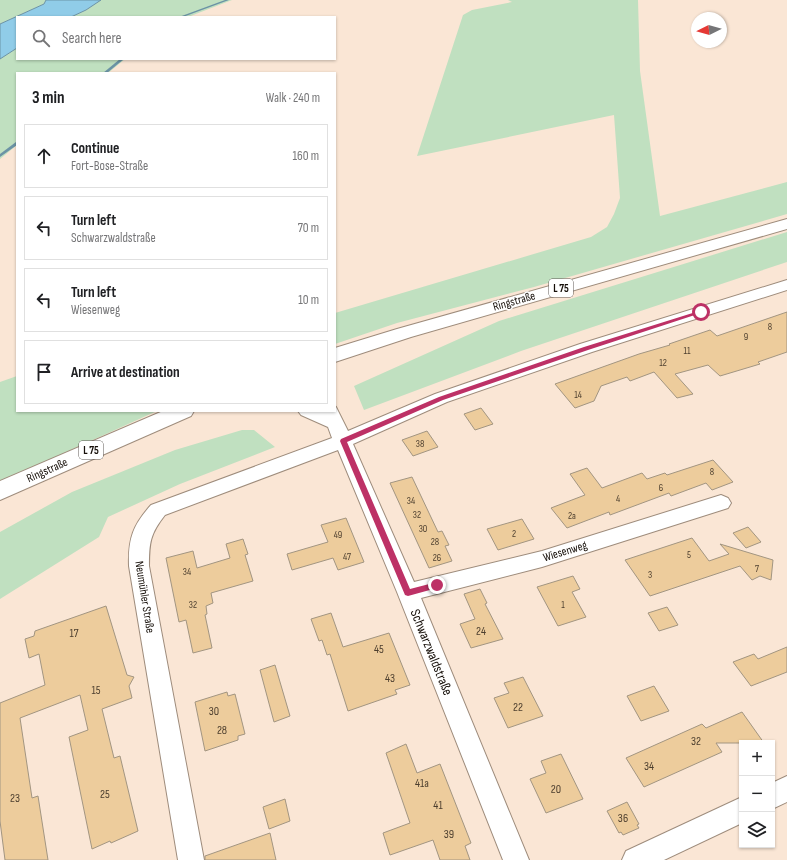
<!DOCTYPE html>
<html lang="en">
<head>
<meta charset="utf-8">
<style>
	:root { --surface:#fff; --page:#f2f2f2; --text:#202124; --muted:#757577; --line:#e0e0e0 }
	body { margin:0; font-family:"Sofia Sans Condensed",sans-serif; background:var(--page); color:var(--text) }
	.controls { position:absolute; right:12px; bottom:12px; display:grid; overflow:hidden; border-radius:0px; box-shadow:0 1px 3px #0004 }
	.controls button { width:36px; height:36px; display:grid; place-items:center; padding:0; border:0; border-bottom:1px solid var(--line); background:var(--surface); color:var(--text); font:20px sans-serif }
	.compass { position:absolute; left:691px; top:12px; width:36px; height:36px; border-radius:50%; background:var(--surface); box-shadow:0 1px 3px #0004; rotate:265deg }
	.stop { position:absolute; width:12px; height:12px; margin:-9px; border:3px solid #bd3166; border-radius:50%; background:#fff }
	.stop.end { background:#bd3166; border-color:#fff; box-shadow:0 1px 4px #0008 }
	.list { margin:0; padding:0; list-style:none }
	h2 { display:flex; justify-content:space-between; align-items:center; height:52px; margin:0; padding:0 16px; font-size:17px }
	h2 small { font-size:13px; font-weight:400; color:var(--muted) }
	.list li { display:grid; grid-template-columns:26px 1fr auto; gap:12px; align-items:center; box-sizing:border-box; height:64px; margin:0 8px 8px; padding:0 8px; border:1px solid var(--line); border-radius:0px }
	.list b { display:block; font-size:15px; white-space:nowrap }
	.list p { margin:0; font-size:13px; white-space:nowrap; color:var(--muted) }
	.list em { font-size:13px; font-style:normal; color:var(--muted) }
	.icon { flex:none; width:22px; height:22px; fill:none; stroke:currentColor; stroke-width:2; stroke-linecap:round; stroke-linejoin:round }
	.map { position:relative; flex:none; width:787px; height:860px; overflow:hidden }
	.search { position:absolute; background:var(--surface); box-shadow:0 1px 3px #0004; left:16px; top:16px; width:320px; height:44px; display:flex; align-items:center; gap:10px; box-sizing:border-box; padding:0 14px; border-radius:0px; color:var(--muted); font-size:15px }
	.panel { position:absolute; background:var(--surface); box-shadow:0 1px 3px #0004; left:16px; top:72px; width:320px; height:340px; border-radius:0px }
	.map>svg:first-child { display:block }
	.green { fill:#c0e0c0 }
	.water { fill:#90cce8; stroke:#6b93a5 }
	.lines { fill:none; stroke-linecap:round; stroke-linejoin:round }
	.stream { fill:#6b93a5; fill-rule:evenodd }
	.building { fill:#edcc9c; stroke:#a29581 }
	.minor-casing { stroke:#9e8c7c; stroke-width:2 }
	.primary-casing { stroke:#9e8c7c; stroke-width:2 }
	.minor { fill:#fff; fill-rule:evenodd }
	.primary { fill:#fff; fill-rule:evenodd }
	.route { fill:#bd3166 }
	.labels { text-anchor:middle; stroke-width:3; stroke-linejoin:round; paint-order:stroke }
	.number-label { font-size:10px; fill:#4c3e2e }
	.shield { fill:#fff; stroke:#5c5753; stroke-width:1 }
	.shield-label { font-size:11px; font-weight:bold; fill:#160f09 }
	.street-label { font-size:12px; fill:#160f09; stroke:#fff }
	.near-number-label { font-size:12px; fill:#4c3e2e }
	.near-street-label { font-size:14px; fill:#160f09; stroke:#fff }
</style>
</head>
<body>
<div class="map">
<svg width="787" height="860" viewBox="0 0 787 860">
	<rect width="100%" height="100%" fill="#fae6d5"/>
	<g class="green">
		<path d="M0,0H46L44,4L0,24Z"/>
		<path d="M101,0H232L188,17H71L86,10Z"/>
		<path d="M508,0H638L640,71L660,216L787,182V214L534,287L397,323L335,344V313L591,237L607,227L614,214L620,198L614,115L417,156L463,15L472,10L512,2Z"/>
		<path d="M17,48V59H125L108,73H17V145L0,159V59Z"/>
		<path d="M787,232V262L521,351L364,410L354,386L499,321Z"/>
		<path d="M17,376V411H157L0,482V382Z"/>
		<path d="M242,430H254L275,447L180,484L108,517L99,537L0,599V532L72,492L175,450Z"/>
	</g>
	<path class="water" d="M46,0H101L86,10L71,17H17V48L0,59V24L44,4Z"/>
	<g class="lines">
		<g class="stream">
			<path d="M225,0H229L183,17H179Z"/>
			<path d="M120,59H124L107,73H103Z"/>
			<path d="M16,142H17V145L0,157V154Z"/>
		</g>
	</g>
	<g class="building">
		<path d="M787,312V352L758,362L760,364L720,376L708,365L675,374L693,394L677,398L654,372L630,381L627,377L601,386L594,401L575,408L555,384L639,354L670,345L669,344L710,330L717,336Z"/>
		<path d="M481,408L493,424L475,430L464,414Z"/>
		<path d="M427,431L438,447L413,456L402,440Z"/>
		<path d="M713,460L733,482L712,490L706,483L671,496L669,493L610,515L609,512L567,528L551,508L585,495L570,474L587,468L602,488L642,473L647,479L665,473L667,475Z"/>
		<path d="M412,477L438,532L442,531L449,545L445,546L452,561L429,568L390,483Z"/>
		<path d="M346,518L364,562L338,570L333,558L292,570L287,554L328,542L321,525Z"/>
		<path d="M522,519L534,539L498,550L487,529Z"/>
		<path d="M748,527L761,542L746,548L733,533Z"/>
		<path d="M692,538L709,561L729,554L720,544L773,560L771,580L760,576L752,580L740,566L650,596L625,560Z"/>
		<path d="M243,539L248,554L245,555L253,581L211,593L213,603L206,606L207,614L205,615L212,648L193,653L186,620L179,622L166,558L193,551L197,568L230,558L226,544Z"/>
		<path d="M573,576L580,589L572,592L586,617L558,626L537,587Z"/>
		<path d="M480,589L487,603L485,604L503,639L471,648L460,624L475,619L464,594Z"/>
		<path d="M106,606L127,675L134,677L129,686L132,698L102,709L114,758L120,756L138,831L111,843L110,841L92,849L69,737L88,730L80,695L20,718L32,798L38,796L48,860H5L0,821V703L45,685L39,654L29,658L25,639L34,636L35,631Z"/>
		<path d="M667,607L678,625L659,631L648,613Z"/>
		<path d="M331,613L343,647L389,633L410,685L395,690L397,694L348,711L330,654L327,655L322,640L319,641L311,619Z"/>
		<path d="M787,647V672L751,686L733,662L754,654L758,659Z"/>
		<path d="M275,665L290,716L274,722L260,670Z"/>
		<path d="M523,677L543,716L508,728L494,698L509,693L504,683Z"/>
		<path d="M654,686L669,711L641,721L627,696Z"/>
		<path d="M227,692L228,696L235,694L245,734L238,736V740L205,751L195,702Z"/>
		<path d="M742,712L764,743H716L722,752L644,787L626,758L702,724L706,728Z"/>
		<path d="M406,744L417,773L440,764L471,843L465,846L470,860H440L433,840L390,855L383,833L410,823L386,753Z"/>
		<path d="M561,754L583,799L546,813L530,779L546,773L541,761Z"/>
		<path d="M285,799L290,821L269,829L263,807Z"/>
		<path d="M627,802L639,824L637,825L639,828L623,835L621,832L619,833L607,811Z"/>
		<path d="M270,833L276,860H205V856Z"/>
	</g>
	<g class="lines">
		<defs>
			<g id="minor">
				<path d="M787,280V290L592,352L447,402L353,444L414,582L542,551L721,495L728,498L731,503L728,508L542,567L421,598L529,860H503L397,592L338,450L165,515C150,534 149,543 149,566L204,860H178L129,566C128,539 133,525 151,505L332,438L328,427L301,415L298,411H335V406L336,407L348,431L435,394L580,344Z"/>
				<path d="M787,776V802L772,809V783Z"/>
				<path d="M742,797V823L664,860H622L626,851Z"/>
			</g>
			<g id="primary">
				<path d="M787,219V229L411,337L335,362V348L397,329Z"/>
				<path d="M163,411H194L191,416L0,500V481Z"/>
			</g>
		</defs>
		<use href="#minor" class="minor-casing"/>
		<use href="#primary" class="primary-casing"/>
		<use href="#minor" class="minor"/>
		<use href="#primary" class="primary"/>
	</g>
	<path class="route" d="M699,311L704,312L588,350L443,400L347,442L410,589L437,582L441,585L437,588L408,596L405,595L340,441L341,439L439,397L584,347Z"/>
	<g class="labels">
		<g class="number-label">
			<text x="770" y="330">8</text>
			<text x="746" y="340">9</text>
			<text x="687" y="354">11</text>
			<text x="663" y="366">12</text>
			<text x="578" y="398">14</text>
			<text x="420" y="447">38</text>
			<text x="712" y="475">8</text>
			<text x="661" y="491">6</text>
			<text x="618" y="502">4</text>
			<text x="411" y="504">34</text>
			<text x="417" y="518">32</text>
			<text x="572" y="519">2a</text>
			<text x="423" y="532">30</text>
			<text x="514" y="537">2</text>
			<text x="338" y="538">49</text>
			<text x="435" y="545">28</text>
			<text x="689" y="558">5</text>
			<text x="347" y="560">47</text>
			<text x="437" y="561">26</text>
			<text x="757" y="572">7</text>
			<text x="187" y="575">34</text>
			<text x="650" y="578">3</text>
			<text x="193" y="608">32</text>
			<text x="563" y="608">1</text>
		</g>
		<g class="shield">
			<rect x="549" y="279" width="24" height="18" rx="3"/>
			<rect x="79" y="441" width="24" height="18" rx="3"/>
		</g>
		<g class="shield-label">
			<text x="561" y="292">L 75</text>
			<text x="91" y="454">L 75</text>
		</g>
		<g class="street-label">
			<text transform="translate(514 301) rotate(-16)" y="4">Ringstraße</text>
			<text transform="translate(47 470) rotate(-24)" y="4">Ringstraße</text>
			<text transform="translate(565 551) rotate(-17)" y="4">Wiesenweg</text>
			<text transform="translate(145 597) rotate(81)" y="4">Neumühler Straße</text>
		</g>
		<g class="near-number-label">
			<text x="481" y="635">24</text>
			<text x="74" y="637">17</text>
			<text x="379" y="653">45</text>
			<text x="390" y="682">43</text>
			<text x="96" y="694">15</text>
			<text x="518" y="711">22</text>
			<text x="214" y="715">30</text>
			<text x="222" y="734">28</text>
			<text x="696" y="745">32</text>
			<text x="649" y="770">34</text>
			<text x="422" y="787">41a</text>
			<text x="556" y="793">20</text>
			<text x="105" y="798">25</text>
			<text x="15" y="802">23</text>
			<text x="438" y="809">41</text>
			<text x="623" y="822">36</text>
			<text x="449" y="838">39</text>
		</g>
		<g class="near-street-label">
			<text transform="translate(432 652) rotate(68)" y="5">Schwarzwaldstraße</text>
		</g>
	</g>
</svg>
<div class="controls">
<button>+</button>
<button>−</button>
<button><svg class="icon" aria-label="layers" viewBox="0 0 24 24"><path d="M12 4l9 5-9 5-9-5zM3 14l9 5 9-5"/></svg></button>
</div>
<svg class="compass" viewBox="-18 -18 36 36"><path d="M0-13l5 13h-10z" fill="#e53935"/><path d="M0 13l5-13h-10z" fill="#757577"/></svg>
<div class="stop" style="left:701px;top:312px"></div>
<div class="stop end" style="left:437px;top:585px"></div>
<div class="search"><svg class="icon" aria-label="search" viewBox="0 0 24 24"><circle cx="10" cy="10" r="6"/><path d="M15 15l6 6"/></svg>Search here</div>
<section class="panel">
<h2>3 min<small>Walk · 240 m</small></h2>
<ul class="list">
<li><svg class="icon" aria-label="ahead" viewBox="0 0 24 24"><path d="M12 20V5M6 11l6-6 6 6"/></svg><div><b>Continue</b><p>Fort-Bose-Straße</p></div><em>160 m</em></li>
<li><svg class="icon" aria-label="left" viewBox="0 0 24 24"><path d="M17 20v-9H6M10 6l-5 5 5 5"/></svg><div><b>Turn left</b><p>Schwarzwaldstraße</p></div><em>70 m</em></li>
<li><svg class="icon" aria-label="left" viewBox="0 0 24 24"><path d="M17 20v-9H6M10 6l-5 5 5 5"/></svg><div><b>Turn left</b><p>Wiesenweg</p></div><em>10 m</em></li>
<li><svg class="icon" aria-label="arrive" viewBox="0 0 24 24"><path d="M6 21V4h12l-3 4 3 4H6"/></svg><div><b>Arrive at destination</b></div></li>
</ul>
</section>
</div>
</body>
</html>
